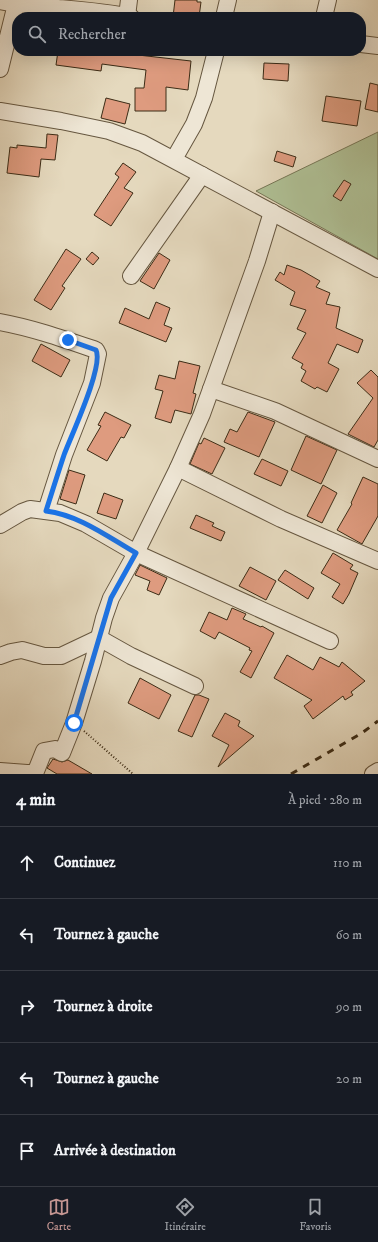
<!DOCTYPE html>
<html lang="fr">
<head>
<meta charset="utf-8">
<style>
	:root { --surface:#171b24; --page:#242831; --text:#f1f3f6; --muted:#9ea1a6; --line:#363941; --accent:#c59692 }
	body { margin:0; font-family:"IM FELL DW Pica",serif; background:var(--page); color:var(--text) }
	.stop { position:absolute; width:12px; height:12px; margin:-9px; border:3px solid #1a73e8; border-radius:50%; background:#fff }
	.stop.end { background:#1a73e8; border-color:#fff; box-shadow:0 1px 4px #0008 }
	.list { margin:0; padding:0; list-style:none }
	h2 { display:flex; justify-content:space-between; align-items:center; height:52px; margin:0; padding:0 16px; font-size:17px }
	h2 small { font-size:13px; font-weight:400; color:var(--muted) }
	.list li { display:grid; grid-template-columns:26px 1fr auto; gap:12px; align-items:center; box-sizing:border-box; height:72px; padding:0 16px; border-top:1px solid var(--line) }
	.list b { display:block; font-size:15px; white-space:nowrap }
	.list em { font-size:13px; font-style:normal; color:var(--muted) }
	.icon { flex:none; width:22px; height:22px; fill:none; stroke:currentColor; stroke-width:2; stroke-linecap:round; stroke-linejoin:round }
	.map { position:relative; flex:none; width:378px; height:774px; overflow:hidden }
	.search { position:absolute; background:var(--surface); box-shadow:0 4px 16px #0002; left:12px; right:12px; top:12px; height:44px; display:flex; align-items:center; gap:10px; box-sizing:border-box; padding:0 14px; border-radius:16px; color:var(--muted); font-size:15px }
	.sheet { height:412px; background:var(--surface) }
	nav { display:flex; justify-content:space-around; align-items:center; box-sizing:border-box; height:56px; border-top:1px solid var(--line); background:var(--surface); font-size:11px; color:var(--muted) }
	nav a { display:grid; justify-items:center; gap:2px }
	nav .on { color:var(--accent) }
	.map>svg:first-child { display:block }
	.green { fill:#afc095; stroke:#767656 }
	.building { fill:#de9b7f; stroke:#3c2c16 }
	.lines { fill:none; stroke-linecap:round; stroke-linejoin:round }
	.minor-casing { stroke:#665740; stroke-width:18 }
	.path { stroke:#3c2c16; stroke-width:2; stroke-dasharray:1 2; stroke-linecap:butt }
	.minor { stroke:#eee6d5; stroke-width:16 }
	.rail { stroke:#3c2c16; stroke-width:3; stroke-dasharray:7 7; stroke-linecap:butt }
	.route { stroke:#1a73e8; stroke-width:5 }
</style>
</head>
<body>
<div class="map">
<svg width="378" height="774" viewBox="0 0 378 774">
	<rect width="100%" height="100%" fill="#e5d9be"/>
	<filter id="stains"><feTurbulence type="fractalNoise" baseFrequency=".005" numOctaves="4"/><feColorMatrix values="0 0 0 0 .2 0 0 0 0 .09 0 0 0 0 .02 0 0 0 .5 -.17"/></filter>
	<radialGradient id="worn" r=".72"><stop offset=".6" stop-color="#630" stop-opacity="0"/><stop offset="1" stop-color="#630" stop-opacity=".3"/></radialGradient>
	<path class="green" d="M378,132V259L256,191Z"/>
	<g class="building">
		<path d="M175,0H197V2H201L199,17H173Z"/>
		<path d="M58,51H139L138,55L191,61L188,90L166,87V111H135V88H144L146,70L102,64L101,71L56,65Z"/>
		<path d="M264,63L289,64L288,81L263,79Z"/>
		<path d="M370,83L378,85V112L365,109Z"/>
		<path d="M326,96L361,101L357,126L322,121Z"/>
		<path d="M106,98L130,104L125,124L101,118Z"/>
		<path d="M47,134L58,135L55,160L41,159L39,177L7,173L10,147L17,148V145L46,148Z"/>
		<path d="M277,151L296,157L293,167L274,161Z"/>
		<path d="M123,163L136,172L124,188L133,193L111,226L94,215L119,177L115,174Z"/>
		<path d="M344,180L351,184L341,201L333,196Z"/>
		<path d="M66,249L81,259L62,286L65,288L51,310L34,300Z"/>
		<path d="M92,252L99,258L93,265L86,259Z"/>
		<path d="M159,253L170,260L154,289L140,281Z"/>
		<path d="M287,265L301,270L320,281L316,287L330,293L326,304L340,307L336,328L363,340L358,353L337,344L328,363L339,369L327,392L317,387L315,389L301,381L306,371L301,368L303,364L292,358L306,333L297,329L306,310L290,305L295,292L275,280L280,272L284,275Z"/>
		<path d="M156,302L170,308L164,325L172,328L166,342L119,323L125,308L149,319Z"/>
		<path d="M41,344L70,360L61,377L32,361Z"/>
		<path d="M179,361L200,366L193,393L196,394L191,414L175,410L171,423L155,418L163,391L155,389L159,375L175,379Z"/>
		<path d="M371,370L378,377V440L374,447L348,434L373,398L357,383Z"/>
		<path d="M105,412L131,425L124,438L121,437L107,461L87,450L101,426L98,425Z"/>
		<path d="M248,412L275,422L259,457L224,442L230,429L237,432Z"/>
		<path d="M306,436L337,450L321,484L291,470Z"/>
		<path d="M204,438L225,448L212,474L190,464L199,443L201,444Z"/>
		<path d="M262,459L288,471L281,486L254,474Z"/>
		<path d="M69,470L85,475L76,504L60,499Z"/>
		<path d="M363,477L378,484V516L362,544L337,530L352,504L351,503Z"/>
		<path d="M323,485L337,493L322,523L307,516Z"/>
		<path d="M104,493L123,500L116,519L97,513Z"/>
		<path d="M196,515L214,523L212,526L225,532L221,541L190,528Z"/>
		<path d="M333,553L353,565L350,569L358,573L349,594L343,604L332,597L340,584L321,573Z"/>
		<path d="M140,565L167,578L159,595L147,590L150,581L135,575Z"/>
		<path d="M250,567L276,581L266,600L239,586Z"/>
		<path d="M285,570L314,588L308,599L278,580Z"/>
		<path d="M232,608L246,614L243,619L261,627L262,626L274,633L251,678L240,672L252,651L249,650L250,648L219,632L215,639L200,631L209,612L227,620Z"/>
		<path d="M287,655L313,670L320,657L339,667L342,662L365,681L351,692L353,695L345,700L343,696L313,719L304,706L312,700L274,678Z"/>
		<path d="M140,678L171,695L159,719L128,703Z"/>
		<path d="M195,695H199L209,699L192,737L178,731Z"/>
		<path d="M225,713L240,721L238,726L254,736L218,767L229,745L212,736Z"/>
		<path d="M53,759L62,762L68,760L92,774H57L47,768Z"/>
	</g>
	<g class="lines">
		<defs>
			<g id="minor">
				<path d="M0,1C43,9 88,8 131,17"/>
				<path d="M127,16L129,0"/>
				<path d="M224,17L228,0"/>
				<path d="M324,17L328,0"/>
				<path d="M361,44L378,46"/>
				<path d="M0,69L17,0"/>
				<path d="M0,111L61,121L109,131L142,143L378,269"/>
				<path d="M174,159L194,124L204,98L216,51"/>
				<path d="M131,276L202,175"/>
				<path d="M0,322C33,328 64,339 96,350L98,354L92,383L64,455L46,511"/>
				<path d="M211,389L275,411L378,459"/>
				<path d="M178,468L281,519L378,561"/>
				<path d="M0,525L22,512L30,509L60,513L86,524L136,553L330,641"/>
				<path d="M0,656L11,652L22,650L44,656H61L99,638L131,656L195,686"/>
				<path d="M0,771L27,773L36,771L44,751L55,749L62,753L74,723L93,661L104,618L111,598L136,553L178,468L202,414L257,261L272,212"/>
				<path d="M373,774L378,771"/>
			</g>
		</defs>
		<use href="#minor" class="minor-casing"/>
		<path class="path" d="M84,731L133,774"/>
		<use href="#minor" class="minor"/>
		<path class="rail" d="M291,774L362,733L378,721"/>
	</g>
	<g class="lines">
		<path class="route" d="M68,340L96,350C104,366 71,436 64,455C58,473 52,492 46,511C79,515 108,537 136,553L111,598L74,723"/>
	</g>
	<rect width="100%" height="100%" filter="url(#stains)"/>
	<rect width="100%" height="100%" fill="url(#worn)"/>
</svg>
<div class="stop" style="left:74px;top:723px"></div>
<div class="stop end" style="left:68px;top:340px"></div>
<div class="search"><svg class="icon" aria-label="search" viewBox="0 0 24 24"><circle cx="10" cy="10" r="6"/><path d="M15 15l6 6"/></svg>Rechercher</div>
</div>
<section class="sheet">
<h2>4 min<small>À pied · 280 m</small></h2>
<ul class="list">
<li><svg class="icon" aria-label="ahead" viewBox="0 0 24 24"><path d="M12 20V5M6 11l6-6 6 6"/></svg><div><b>Continuez</b></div><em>110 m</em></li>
<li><svg class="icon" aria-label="left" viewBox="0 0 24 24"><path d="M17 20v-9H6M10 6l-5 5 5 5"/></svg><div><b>Tournez à gauche</b></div><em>60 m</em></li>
<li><svg class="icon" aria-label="right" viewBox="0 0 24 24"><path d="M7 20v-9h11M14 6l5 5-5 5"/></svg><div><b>Tournez à droite</b></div><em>90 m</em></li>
<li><svg class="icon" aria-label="left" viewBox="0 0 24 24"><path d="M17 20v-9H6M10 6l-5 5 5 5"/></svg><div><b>Tournez à gauche</b></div><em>20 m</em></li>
<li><svg class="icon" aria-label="arrive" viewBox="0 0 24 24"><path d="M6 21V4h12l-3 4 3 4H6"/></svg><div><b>Arrivée à destination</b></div></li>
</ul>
</section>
<nav>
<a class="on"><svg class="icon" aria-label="map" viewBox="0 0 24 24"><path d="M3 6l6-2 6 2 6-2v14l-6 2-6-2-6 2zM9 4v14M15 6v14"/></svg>Carte</a>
<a><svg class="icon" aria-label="directions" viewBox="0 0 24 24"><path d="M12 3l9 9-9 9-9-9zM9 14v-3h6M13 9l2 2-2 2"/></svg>Itinéraire</a>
<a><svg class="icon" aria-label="saved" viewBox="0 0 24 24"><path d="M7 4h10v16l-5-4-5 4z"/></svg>Favoris</a>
</nav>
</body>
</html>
